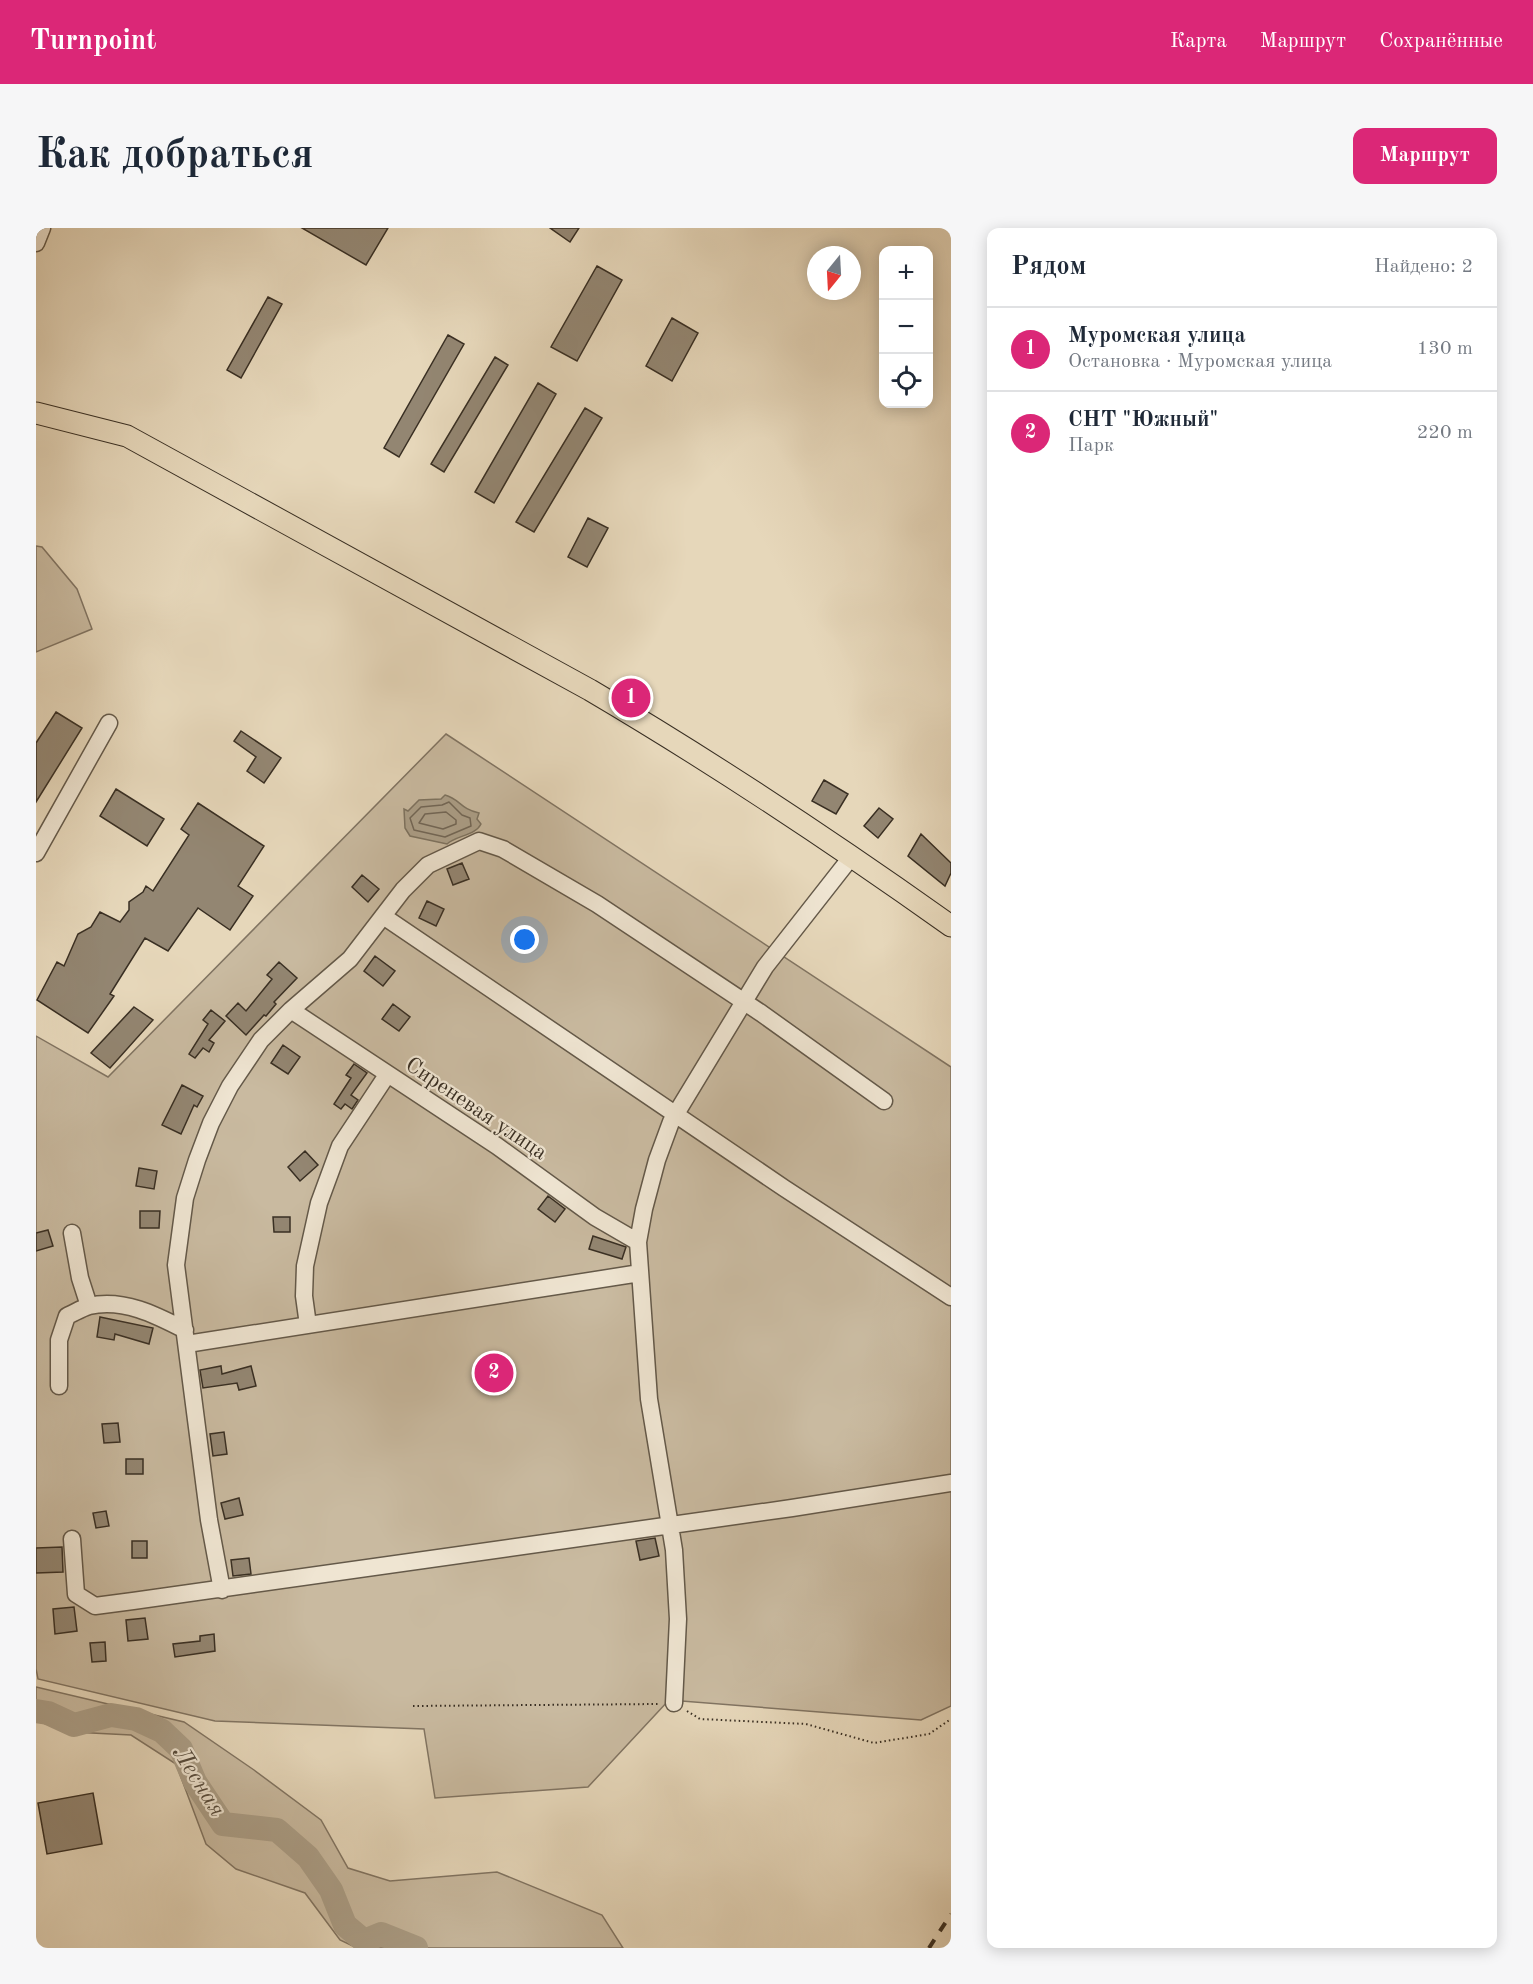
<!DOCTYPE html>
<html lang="ru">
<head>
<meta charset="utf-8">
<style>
	body { margin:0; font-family:"Old Standard TT",serif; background:#f6f6f7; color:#1f2937 }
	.controls { position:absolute; right:18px; top:18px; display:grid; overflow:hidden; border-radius:12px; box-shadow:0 3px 15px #0003 }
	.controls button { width:54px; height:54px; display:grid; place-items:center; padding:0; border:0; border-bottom:2px solid #e0e1e3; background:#fff; color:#1f2937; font:30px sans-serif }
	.compass { position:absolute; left:771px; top:18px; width:54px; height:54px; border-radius:50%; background:#fff; box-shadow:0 3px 15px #0003; rotate:198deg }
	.you { position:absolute; left:489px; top:712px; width:21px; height:21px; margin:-15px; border:4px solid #fff; border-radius:50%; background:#1a73e8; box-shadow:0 0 0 9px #1a73e833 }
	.badge { display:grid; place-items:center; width:39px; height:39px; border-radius:50%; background:#db2777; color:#fff; font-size:20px; font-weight:700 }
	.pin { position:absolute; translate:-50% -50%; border:3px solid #fff; box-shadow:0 2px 6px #0006 }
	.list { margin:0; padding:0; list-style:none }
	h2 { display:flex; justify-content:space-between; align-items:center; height:78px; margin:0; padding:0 24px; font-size:26px }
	h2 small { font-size:20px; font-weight:400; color:#747a83 }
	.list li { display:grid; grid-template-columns:39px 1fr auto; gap:18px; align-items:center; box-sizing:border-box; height:84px; padding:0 24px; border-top:2px solid #e0e1e3 }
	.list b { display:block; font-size:22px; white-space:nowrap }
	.list p { margin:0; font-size:20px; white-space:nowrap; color:#747a83 }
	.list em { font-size:20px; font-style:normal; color:#747a83 }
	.icon { flex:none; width:33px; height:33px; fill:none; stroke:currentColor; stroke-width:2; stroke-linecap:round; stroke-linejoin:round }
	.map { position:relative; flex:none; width:915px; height:1720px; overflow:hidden; border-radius:12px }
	header { display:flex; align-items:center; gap:36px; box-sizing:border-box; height:84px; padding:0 30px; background:#db2777; color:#fff }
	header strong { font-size:28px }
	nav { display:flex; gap:33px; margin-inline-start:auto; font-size:21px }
	.intro { display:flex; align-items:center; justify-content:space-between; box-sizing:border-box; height:144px; padding:0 36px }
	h1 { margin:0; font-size:42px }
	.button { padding:15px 27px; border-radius:12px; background:#db2777; color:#fff; font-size:21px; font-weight:700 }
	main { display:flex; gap:36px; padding:0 36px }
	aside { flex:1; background:#fff; border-radius:12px; box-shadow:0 3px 15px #0003 }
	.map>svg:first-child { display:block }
	.green { fill:#c9baa0; stroke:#817462; stroke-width:1.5 }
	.water { fill:#ab9e87; stroke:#7d725f; stroke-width:1.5 }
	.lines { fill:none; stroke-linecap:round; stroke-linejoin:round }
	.shore { stroke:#726655; stroke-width:1.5 }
	.river { stroke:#ab9e87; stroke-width:24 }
	.building { fill:#938672; stroke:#392f23; stroke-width:1.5 }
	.minor-casing { stroke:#645949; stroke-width:19 }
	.major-casing { stroke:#392f23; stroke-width:23 }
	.path { stroke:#392f23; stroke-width:2; stroke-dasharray:1.5 3; stroke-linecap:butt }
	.minor { stroke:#efe5d2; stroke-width:16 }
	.major { stroke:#e6d7ba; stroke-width:21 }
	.rail { stroke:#392f23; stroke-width:4; stroke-dasharray:10 10; stroke-linecap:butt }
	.labels { text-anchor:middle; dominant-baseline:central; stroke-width:4.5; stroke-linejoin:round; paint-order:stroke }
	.street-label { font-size:22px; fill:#392f23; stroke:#efe5d2 }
	.water-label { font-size:24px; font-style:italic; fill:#564b3c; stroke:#efe5d2 }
</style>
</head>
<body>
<header>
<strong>Turnpoint</strong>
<nav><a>Карта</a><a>Маршрут</a><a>Сохранённые</a></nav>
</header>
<div class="intro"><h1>Как добраться</h1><a class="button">Маршрут</a></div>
<main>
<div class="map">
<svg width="915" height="1720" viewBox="0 0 915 1720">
	<rect width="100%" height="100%" fill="#e6d7ba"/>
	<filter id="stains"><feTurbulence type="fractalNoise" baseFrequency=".00333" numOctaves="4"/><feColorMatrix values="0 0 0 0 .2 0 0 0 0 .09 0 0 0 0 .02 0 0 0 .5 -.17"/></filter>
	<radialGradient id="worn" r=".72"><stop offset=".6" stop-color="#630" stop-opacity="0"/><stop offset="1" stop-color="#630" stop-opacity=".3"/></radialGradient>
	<path class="green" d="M0 318 6 319 41 361 56 401 0 424Z
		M410 506 915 839V1478L885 1492 633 1472 552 1559 399 1570 388 1501 179 1493 2 1451 0 1441V808L72 849Z
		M0 1459 148 1494 218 1542 285 1592 312 1640 354 1653 461 1644 566 1687 587 1720H321L304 1712 269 1665 200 1641 170 1616 140 1536 95 1507 36 1504 0 1493Z"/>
	<path class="water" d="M409 567C424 571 424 581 443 585L441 591 445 596C439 608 421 607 411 616L374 608 369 600 368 581 372 583 383 572 405 571Z"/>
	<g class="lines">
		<path class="shore" d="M413 574 426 587 434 590 435 598 409 609 378 602 374 590 385 579 406 577Z
			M410 584 420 592V596L407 601 383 595 389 586Z"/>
		<path class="river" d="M0 1483 12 1485 38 1497 75 1487 100 1491 126 1503 145 1521 159 1554 187 1596 241 1602 272 1629 295 1662 309 1697 328 1713 345 1706 380 1720"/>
	</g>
	<path class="building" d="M266 0H352L330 37Z
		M514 0H543L534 14Z
		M561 38 586 52 541 133 515 119Z
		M232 69 246 76 205 150 191 142Z
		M636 90 662 105 636 153 610 138Z
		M412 107 428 116 363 229 348 220Z
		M459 129 472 137 408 244 395 236Z
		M502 155 520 166 458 275 439 264Z
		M549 180 566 190 498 304 480 294Z
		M552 290 572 300 551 339 532 329Z
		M20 484 46 500 0 574V515Z
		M205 503 245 530 228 555 211 543 220 529 198 513Z
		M788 552 812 566 800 586 776 573Z
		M80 561 128 591 111 618 64 588Z
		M162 575 228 618 202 658 217 668 194 702 162 680 132 723 109 710 74 766 78 768 52 805 1 772 21 734 28 738 42 706 55 699 64 684 84 694 93 682V674L107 664 110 658 117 663 153 607 145 601Z
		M843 580 857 591 842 610 828 598Z
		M885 606 915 635V645L909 658 872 628Z
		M426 635 433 651 417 657 411 641Z
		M326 647 343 661 332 674 316 659Z
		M391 673 408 681 400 698 383 690Z
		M339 728 359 743 347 758 328 743Z
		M243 734 261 750 238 774 240 776 230 788 228 787 210 807 190 788 202 775 210 783 236 751 231 747Z
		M357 776 374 789 363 803 346 791Z
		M98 779 117 792 74 840 55 825Z
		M175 782 189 793 173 812 178 815 173 824 167 820 159 830 153 826 172 796 167 792Z
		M247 817 264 829 252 846 235 835Z
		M318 836 331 845 315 867 322 872 316 881 309 876 305 881 298 876 315 850 310 847Z
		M146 857 167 868 161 879 158 877 145 906 126 897Z
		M269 923 282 937 264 953 252 939Z
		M103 940 121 943 118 961 100 958Z
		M512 968 529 981 519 994 502 981Z
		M104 983H124L123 1000H104Z
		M237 989H254V1004H238Z
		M12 1002 17 1018 0 1023V1005Z
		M557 1008 590 1019 586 1031 553 1021Z
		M64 1089 117 1100 113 1116 79 1106 78 1112 61 1109Z
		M185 1138 186 1146 215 1138 220 1158 203 1162 201 1155 167 1160 164 1142Z
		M82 1195 84 1214 68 1215 66 1196Z
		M188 1204 191 1226 177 1228 174 1206Z
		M90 1231H107V1246H90Z
		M203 1270 207 1287 189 1291 185 1275Z
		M70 1283 73 1298 60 1300 57 1285Z
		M619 1310 623 1328 604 1332 600 1313Z
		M96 1313H111V1330H96Z
		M26 1319 27 1344 0 1345V1320Z
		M213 1330 215 1346 197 1348 195 1332Z
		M38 1379 41 1403 19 1406 17 1381Z
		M109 1390 112 1411 92 1413 90 1392Z
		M178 1406 179 1423 139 1429 137 1416 164 1413V1408Z
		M69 1414 70 1433 56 1434 54 1415Z
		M57 1565 66 1616 11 1626 2 1575Z"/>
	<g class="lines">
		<g class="minor-casing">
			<path id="minor" d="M0 15 6 0
				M0 625 73 495
				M347 688 748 960 915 1069
				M255 782 461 918 559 989 602 1014
				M36 1005 44 1050 53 1078
				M272 1097 268 1068 269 1038 283 975 304 918 351 847
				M151 1116 604 1045
				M23 1158V1112L31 1088C38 1085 46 1080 53 1078 87 1070 120 1087 149 1102
				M36 1311 40 1366 59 1378 97 1373 756 1280 915 1255
				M186 1362 173 1292 140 1037 149 970 161 932 175 895 194 858 225 812 255 782 314 731 367 662 392 637 443 613 467 621 561 676 725 785 848 873
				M638 1475 642 1391 638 1322 613 1171 602 1014 608 981 621 932 635 894 729 739 816 628"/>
		</g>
		<g class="major-casing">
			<path id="major" d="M0 185 91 208 554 462C678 535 798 615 915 698"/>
		</g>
		<path class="path" d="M377 1478 623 1476
			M651 1483 664 1491 770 1496 838 1515 893 1506 915 1491"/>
		<use href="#minor" class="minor"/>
		<use href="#major" class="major"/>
		<path class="rail" d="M893 1720 915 1686"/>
	</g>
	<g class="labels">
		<g class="street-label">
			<text transform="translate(440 881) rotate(34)">Сиреневая улица</text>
		</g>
		<g class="water-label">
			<text transform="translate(162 1554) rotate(58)">Лесная</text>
		</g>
	</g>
	<rect width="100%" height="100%" filter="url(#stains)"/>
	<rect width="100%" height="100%" fill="url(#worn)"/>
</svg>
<div class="controls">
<button>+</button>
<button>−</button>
<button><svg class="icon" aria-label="locate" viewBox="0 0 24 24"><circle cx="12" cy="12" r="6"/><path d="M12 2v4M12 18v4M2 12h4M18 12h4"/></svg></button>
</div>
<svg class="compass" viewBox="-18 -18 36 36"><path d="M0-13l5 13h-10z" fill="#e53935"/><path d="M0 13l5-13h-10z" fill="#747a83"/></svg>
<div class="you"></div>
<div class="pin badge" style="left:595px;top:470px">1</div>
<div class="pin badge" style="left:458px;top:1145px">2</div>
</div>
<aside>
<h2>Рядом<small>Найдено: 2</small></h2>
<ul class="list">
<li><span class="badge">1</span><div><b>Муромская улица</b><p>Остановка · Муромская улица</p></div><em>130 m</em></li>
<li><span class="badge">2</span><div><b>СНТ &quot;Южный&quot;</b><p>Парк</p></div><em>220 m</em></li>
</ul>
</aside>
</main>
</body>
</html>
